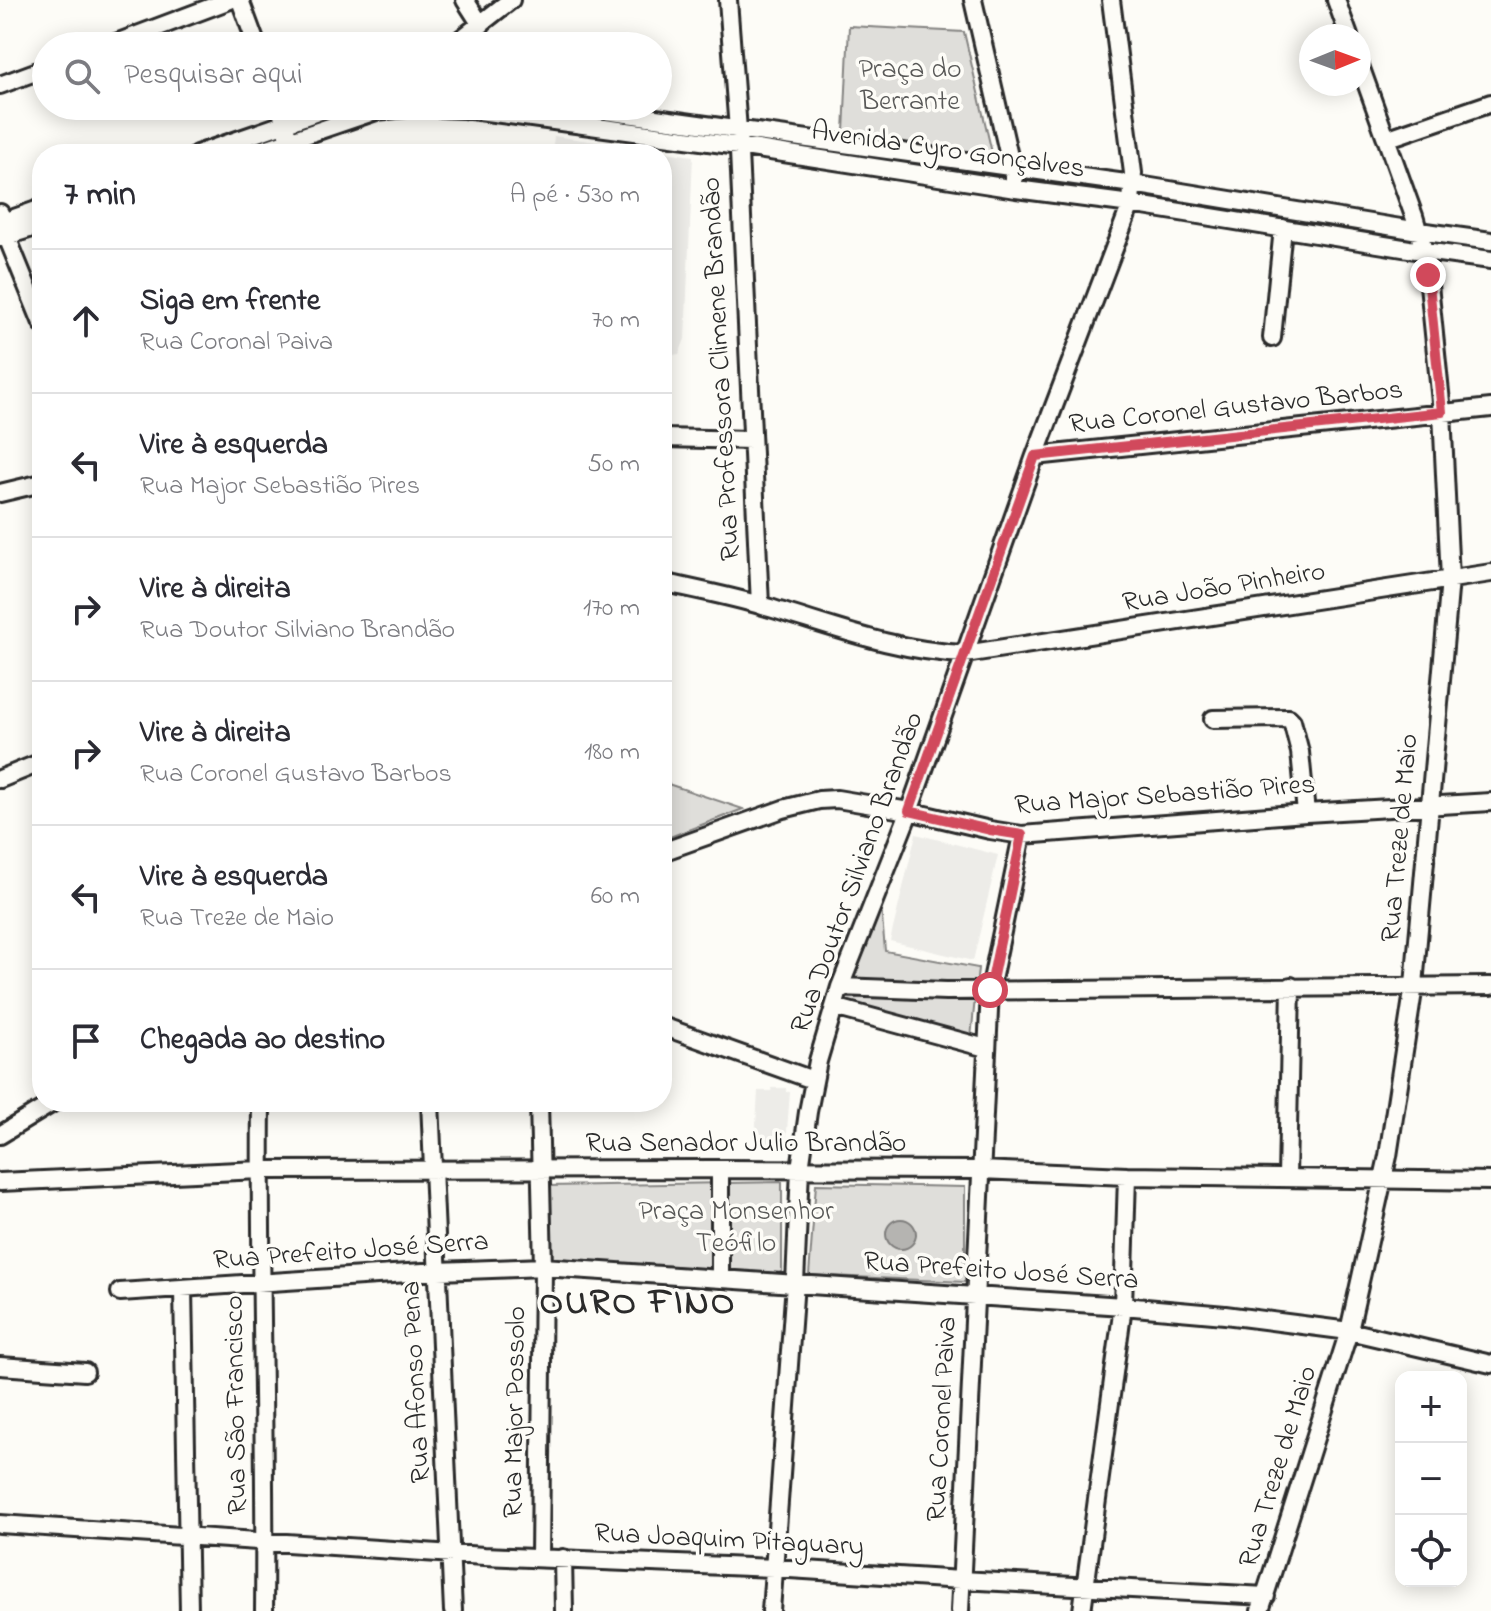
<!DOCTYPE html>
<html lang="pt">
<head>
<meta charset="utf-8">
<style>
	body { margin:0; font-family:"Indie Flower",sans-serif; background:#f2f2f3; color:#2b2b33 }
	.controls { position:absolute; right:24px; bottom:24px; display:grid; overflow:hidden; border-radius:16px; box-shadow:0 4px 20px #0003 }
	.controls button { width:72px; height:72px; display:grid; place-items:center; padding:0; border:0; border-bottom:2px solid #e1e1e2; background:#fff; color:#2b2b33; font:40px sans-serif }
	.compass { position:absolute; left:1299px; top:24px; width:72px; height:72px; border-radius:50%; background:#fff; box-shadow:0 4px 20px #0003; rotate:89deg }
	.stop { position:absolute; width:24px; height:24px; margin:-18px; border:6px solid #d1495b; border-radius:50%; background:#fff }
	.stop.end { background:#d1495b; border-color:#fff; box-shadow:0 2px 8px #0008 }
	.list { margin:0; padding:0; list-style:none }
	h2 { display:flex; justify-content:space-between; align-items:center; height:104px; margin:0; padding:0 32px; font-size:34px }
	h2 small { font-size:26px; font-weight:400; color:#7c7c81 }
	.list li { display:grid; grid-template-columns:52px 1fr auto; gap:24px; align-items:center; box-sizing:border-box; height:144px; padding:0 32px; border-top:2px solid #e1e1e2 }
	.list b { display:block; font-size:30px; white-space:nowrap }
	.list p { margin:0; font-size:26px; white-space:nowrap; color:#7c7c81 }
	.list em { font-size:26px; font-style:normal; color:#7c7c81 }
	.icon { flex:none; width:44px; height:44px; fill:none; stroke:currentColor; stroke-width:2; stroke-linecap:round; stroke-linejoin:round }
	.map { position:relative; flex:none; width:1491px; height:1611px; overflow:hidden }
	.search { position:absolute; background:#fff; box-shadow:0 4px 20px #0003; left:32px; top:32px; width:640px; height:88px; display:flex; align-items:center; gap:20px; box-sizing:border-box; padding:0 28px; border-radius:44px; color:#7c7c81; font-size:30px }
	.panel { position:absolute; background:#fff; box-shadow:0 4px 20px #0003; left:32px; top:144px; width:640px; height:968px; border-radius:32px }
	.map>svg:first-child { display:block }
	.built { fill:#edece8 }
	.green { fill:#dfdeda; stroke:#858482; stroke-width:2 }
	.water { fill:#b5b4b1; stroke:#7e7d7b; stroke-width:2 }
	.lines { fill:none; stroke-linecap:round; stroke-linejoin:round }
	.minor-casing { stroke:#2b2b2b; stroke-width:22 }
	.minor { stroke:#fdfcf7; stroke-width:16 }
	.route { stroke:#d1495b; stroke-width:10 }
	.labels { text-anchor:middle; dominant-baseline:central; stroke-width:7; stroke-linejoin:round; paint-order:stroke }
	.park-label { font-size:28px; fill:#585857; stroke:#fdfcf7 }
	.street-label { font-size:28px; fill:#2b2b2b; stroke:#fdfcf7 }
	.district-label { font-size:36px; font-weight:bold; letter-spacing:2px; fill:#2b2b2b; stroke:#fdfcf7 }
</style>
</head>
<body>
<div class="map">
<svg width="1491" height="1611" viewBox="0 0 1491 1611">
	<rect width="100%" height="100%" fill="#fdfcf7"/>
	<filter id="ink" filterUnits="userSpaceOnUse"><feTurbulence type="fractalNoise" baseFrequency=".0125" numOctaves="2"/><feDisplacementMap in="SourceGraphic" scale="16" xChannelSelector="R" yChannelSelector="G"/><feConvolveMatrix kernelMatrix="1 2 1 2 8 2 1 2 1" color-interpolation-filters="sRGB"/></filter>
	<g filter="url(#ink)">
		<path class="built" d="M554 136 693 156 685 339 679 354 662 357V154H552Z
			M916 834 998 855 973 961 890 941Z
			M772 1088H786V1092H790L786 1144 777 1143 776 1146H768L767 1142 755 1141 758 1091H771Z"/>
		<path class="green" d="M849 26 964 32 993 157 844 132Z
			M662 782 743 809 662 840Z
			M881 905 885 951 978 968 971 1038 843 1001Z
			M782 1182V1271L775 1277 549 1264 547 1186Z
			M816 1184 965 1187V1282L809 1275Z"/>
		<path class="water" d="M886 1234a15 15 0 1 1 30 0a15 15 0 1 1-30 0Z"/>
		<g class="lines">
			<g class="minor-casing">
				<path id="minor" d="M240 0 257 46
					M465 0 481 25
					M728 0 738 130 760 605
					M973 0 1014 178
					M1336 0 1349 36
					M108 46 230 0
					M452 46 511 0
					M0 85 46 68
					M279 106C285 122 289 137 289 154
					M569 106 1133 184 1419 231 1491 241
					M1386 139 1491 103
					M197 154 335 106
					M250 154 376 111 417 107 464 109 738 146 1016 189 1131 204 1409 249 1491 260
					M0 213 7 237 42 323
					M0 223 42 208
					M0 238 42 225
					M1272 338 1283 228
					M662 438 752 440
					M1035 456 1491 408
					M0 493 42 483
					M662 582C696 590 730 596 763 606 832 626 893 651 965 654L1491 573
					M1213 719 1289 718 1292 721 1300 752 1306 813
					M0 779 42 762
					M662 852 783 809 819 800 837 799 909 811 990 830 1022 835 1306 813 1491 802
					M840 987 946 991 1491 986
					M834 1007 986 1048
					M662 1026 813 1080
					M261 1102C259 1272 266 1441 264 1611
					M430 1102 453 1611
					M539 1102 543 1267 540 1557
					M0 1135 54 1102
					M1287 1177 1291 986
					M0 1182 260 1170 720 1169 980 1170 1127 1176 1491 1181
					M720 1279V1169
					M183 1289 189 1611
					M120 1292 438 1271 543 1267 1123 1306 1225 1315 1349 1331 1491 1364
					M0 1366 85 1372
					M0 1524 484 1556 774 1568 961 1580 1266 1596
					M563 1558 564 1611
					M771 1611 795 1283 800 1169 808 1112 818 1061 840 987 906 820 1035 456 1131 204 1133 173 1111 0
					M960 1611 990 990 1022 835
					M1082 1611 1123 1306 1127 1176
					M1260 1611 1349 1331 1388 1156 1414 985 1450 579 1442 412 1428 275 1424 251 1414 216 1359 63"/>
			</g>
			<use href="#minor" class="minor"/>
		</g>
	</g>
	<g class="lines" filter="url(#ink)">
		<path class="route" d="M990 990 1022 835 990 830 909 811 1035 456 1442 412 1428 275"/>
	</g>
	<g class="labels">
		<g class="park-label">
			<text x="910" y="70">Praça do<tspan x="910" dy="32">Berrante</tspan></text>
			<text x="736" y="1212">Praça Monsenhor<tspan x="736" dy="32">Teófilo</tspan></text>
		</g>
		<g class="street-label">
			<text transform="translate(948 151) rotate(8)">Avenida Cyro Gonçalves</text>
			<text transform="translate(722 369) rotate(-93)">Rua Professora Climene Brandão</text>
			<text transform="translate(1236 408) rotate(-6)">Rua Coronel Gustavo Barbos</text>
			<text transform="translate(1224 588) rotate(-9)">Rua João Pinheiro</text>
			<text transform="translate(1165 796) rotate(-4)">Rua Major Sebastião Pires</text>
			<text transform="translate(1401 838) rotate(-85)">Rua Treze de Maio</text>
			<text transform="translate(858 873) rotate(-70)">Rua Doutor Silviano Brandão</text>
			<text x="746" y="1144">Rua Senador Julio Brandão</text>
			<text transform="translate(351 1252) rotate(-4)">Rua Prefeito José Serra</text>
			<text transform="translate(1001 1272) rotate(4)">Rua Prefeito José Serra</text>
			<text transform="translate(417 1382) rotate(-93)">Rua Afonso Pena</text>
			<text transform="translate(237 1405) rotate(-91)">Rua São Francisco</text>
			<text transform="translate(516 1412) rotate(-89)">Rua Major Possolo</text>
			<text transform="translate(943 1419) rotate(-87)">Rua Coronel Paiva</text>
			<text transform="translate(1279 1467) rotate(-73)">Rua Treze de Maio</text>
			<text transform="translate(729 1541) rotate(3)">Rua Joaquim Pitaguary</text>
		</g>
		<g class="district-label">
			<text x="638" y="1304">OURO FINO</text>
		</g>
	</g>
</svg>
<div class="controls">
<button>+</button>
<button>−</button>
<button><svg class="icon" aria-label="locate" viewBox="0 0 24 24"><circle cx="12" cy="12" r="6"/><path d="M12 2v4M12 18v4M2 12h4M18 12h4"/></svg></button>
</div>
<svg class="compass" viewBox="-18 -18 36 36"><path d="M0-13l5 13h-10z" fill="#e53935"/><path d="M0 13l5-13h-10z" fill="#7c7c81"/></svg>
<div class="stop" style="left:990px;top:990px"></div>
<div class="stop end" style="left:1428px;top:275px"></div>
<div class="search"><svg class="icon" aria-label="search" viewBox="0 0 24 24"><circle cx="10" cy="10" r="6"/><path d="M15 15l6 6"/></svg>Pesquisar aqui</div>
<section class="panel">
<h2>7 min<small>A pé · 530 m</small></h2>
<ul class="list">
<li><svg class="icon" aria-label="ahead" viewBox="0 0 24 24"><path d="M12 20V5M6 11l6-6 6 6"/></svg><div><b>Siga em frente</b><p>Rua Coronal Paiva</p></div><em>70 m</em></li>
<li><svg class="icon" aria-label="left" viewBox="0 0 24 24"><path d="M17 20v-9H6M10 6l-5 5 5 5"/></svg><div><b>Vire à esquerda</b><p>Rua Major Sebastião Pires</p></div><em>50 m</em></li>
<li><svg class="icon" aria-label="right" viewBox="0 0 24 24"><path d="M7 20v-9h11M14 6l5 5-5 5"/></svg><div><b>Vire à direita</b><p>Rua Doutor Silviano Brandão</p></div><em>170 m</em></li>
<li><svg class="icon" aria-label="right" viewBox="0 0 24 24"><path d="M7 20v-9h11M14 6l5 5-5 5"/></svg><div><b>Vire à direita</b><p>Rua Coronel Gustavo Barbos</p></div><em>180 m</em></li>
<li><svg class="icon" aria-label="left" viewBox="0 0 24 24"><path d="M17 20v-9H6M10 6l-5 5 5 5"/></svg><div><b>Vire à esquerda</b><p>Rua Treze de Maio</p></div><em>60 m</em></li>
<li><svg class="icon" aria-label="arrive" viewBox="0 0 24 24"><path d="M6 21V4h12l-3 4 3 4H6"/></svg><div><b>Chegada ao destino</b></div></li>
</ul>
</section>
</div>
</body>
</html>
